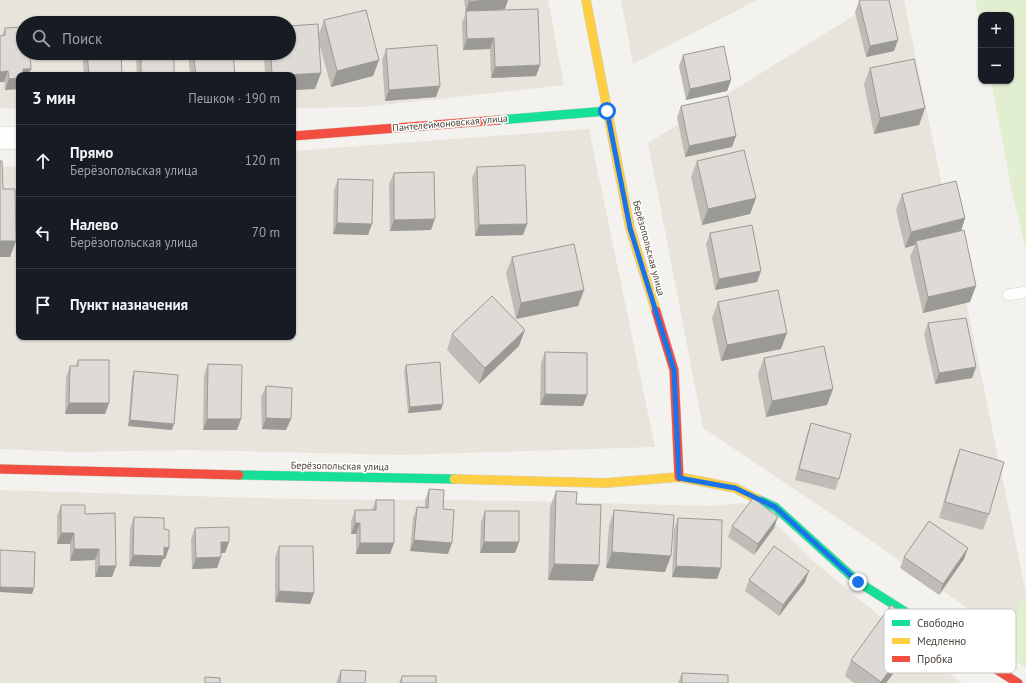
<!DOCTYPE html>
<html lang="ru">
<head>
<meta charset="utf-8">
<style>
	body { margin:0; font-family:"PT Sans",sans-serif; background:#20242c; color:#f1f3f6 }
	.controls { position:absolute; right:12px; top:12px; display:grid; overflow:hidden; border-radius:8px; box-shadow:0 1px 3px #0004 }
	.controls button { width:36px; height:36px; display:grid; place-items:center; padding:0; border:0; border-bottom:1px solid #363941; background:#171b24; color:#f1f3f6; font:20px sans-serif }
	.stop { position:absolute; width:12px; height:12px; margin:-9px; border:3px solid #1a73e8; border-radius:50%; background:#fff }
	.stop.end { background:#1a73e8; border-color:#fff; box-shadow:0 1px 4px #0008 }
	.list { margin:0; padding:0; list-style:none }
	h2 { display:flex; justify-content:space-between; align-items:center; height:52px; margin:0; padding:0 16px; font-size:17px }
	h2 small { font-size:13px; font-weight:400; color:#9ea1a6 }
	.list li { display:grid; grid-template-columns:26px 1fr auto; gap:12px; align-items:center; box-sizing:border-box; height:72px; padding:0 16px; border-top:1px solid #363941 }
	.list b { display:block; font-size:15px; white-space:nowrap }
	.list p { margin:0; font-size:13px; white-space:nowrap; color:#9ea1a6 }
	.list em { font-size:13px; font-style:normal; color:#9ea1a6 }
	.icon { flex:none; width:22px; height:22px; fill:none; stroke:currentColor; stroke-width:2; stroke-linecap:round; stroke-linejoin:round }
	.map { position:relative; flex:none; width:1026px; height:683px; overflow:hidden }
	.search { position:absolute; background:#171b24; box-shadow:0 1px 3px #0004; left:16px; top:16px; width:280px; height:44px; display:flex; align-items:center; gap:10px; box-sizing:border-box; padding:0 14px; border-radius:22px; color:#9ea1a6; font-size:15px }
	.panel { position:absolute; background:#171b24; box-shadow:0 1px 3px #0004; left:16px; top:72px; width:280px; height:268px; border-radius:8px }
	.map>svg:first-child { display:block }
	.residential { fill:#e7e4dc; fill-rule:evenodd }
	.green { fill:#e1eecf }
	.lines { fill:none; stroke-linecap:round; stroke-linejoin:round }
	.lane-casing { stroke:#d2d0cb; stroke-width:12 }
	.street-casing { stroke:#d2d0cb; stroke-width:23 }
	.fast-casing { stroke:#d3cfc5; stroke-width:10 }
	.slow-casing { stroke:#d3cfc5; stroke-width:10 }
	.jam-casing { stroke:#d3cfc5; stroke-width:10 }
	.lane { stroke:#fdfdfc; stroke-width:11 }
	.street { stroke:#fdfdfc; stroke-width:22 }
	.fast { stroke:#16e098; stroke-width:9 }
	.slow { stroke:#ffcf43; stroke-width:9 }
	.jam { stroke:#f24e42; stroke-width:9 }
	.wall { fill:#bfbcb8 }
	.shaded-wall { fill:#9b9996 }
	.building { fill:#dedbd6; stroke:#9b9996 }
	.route { stroke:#1a73e8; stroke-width:5 }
	.labels { text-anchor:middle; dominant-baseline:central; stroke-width:3; stroke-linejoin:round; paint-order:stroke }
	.street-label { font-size:10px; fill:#4b4439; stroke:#fff }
	.key { fill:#fff; stroke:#c9c7c4; stroke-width:1 }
	.key-label { font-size:11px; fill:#4b4439 }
</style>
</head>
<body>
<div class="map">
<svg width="1026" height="683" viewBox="0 0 1026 683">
	<rect width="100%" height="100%" fill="#f4f2ee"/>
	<path class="residential" d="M0 0H548L564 85 364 107 293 108V75H19V109L0 108ZM23 23H289V53H23Z
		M621 0H757L633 64Z
		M879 0H904L1026 593V649L860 533 703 428 648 143Z
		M589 129 655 447 401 455 188 450 72 452 0 449V166L19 167V337H293V151Z
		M0 490 292 499 528 501 710 506 743 503 772 520 813 561 961 683H0Z"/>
	<path class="green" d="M975 0H1026V250L1012 192 991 81H1011V15H981V29Z
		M1021 600H1026V668L999 651Z"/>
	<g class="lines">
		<g class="lane-casing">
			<path id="lane" d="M1008 295 1026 292"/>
		</g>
		<g class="street-casing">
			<path id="street" d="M0 138H19"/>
		</g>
		<g class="fast-casing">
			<path id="fast" d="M499 120 607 111
				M239 475 454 479
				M757 499 775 507 858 582 945 637"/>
		</g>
		<g class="slow-casing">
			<path id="slow" d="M586 0 630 228 656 311
				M454 479 606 483 679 477 735 488 757 499"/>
		</g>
		<g class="jam-casing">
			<path id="jam" d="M293 136 499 120
				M656 311 674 370 679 477
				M0 469 239 475
				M945 637 1018 683"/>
		</g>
		<use href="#lane" class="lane"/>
		<use href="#street" class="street"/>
		<use href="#fast" class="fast"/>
		<use href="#slow" class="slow"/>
		<use href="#jam" class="jam"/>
	</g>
	<path class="wall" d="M464 0H508L505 9 484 11 540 65 536 76 491 78 490 49 463 50 462 23 466 13Z
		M859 1 894 51 866 57 855 12Z
		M324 20 379 60 373 76 331 87 319 42 315 89 293 90V75H265L264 53H289L319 34Z
		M5 28 22 37 31 69 28 75H19V89L5 90 2 36Z
		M386 49 436 97 385 101 382 60Z
		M82 53H121L122 75H84Z
		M138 53H174V75H137L136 58Z
		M188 53H233L235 75H190Z
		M683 55 731 80 727 91 686 100 679 66Z
		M870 68 925 108 919 125 874 134 864 84Z
		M681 106 732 147 685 157 677 117Z
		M697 161 756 198 750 214 702 225 691 177Z
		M477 167 527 224 523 235 475 236 472 178Z
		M394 173 431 230 390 231 389 184Z
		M338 179 368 235 333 234 334 190Z
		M902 194 965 218 961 231 970 302 923 313 910 257 915 245 905 248 896 210Z
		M710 233 761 271 757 282 715 290 706 244Z
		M512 257 584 290 578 306 516 319 506 273Z
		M718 302 781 349 721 361 712 318Z
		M928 323 976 367 972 378 935 384 924 334Z
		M452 334 519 346 479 384 447 350Z
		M545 352 587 395 583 406 540 405 541 363Z
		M764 358 833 389 827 405 766 417 758 374Z
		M78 360 109 403 105 414H65L66 377 70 366H76Z
		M208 364 241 419 237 430H203L204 375Z
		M406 365 441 410 408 413 404 371Z
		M134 371 172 430 128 426 132 377Z
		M266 386 291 419 286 430 262 429 261 397Z
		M811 423 839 479 835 490 795 480 807 434Z
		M960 449 989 514 983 530 939 518 954 465Z
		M429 489 443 509 448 554 410 551 413 518 417 507 425 508V500Z
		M556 491 576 504 593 581 548 580 550 507Z
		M376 500 394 543 390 554H356V534H351V521L355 510H372Z
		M61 505 85 514 116 566 112 577H95V560L70 561V544H57V516Z
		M614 510 665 572 606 568 609 526Z
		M485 511 519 542 515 553H480L481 522Z
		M134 517 164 529 169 548 165 559H163L160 567 129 566 130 528Z
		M678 518 717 579 672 577 674 529Z
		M732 526 774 528 754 555 728 537Z
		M195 528 225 553H221L217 568 192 569 191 539Z
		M279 546 310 604 275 602V557Z
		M904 557 964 559 939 595 900 568Z
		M749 580 805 582 779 616 745 591Z
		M916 644 886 683H854L845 676 851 660Z
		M341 670 365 683H336Z
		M682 673 728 683H678Z
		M402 676 436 683H399Z"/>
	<path class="shaded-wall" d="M486 0H508L505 9 465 13 469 2Z
		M494 38 490 49 463 50 467 39Z
		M898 40 894 51 866 57 870 46Z
		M379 60 373 76 331 87 337 71Z
		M540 65 536 76 491 78 495 67Z
		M23 69H31L28 75H21Z
		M8 71 4 82H0V72Z
		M321 73 315 89 293 90V75H286Z
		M19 78V89L5 90 9 79Z
		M731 80 727 91 686 100 690 89Z
		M440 86 436 97 385 101 389 90Z
		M925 108 919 125 874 134 880 118Z
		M736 136 732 147 685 157 689 146Z
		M756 198 750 214 702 225 708 209Z
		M965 218 960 234 916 241 915 245 905 248 911 232Z
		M435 219 431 230 390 231 394 220Z
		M337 223 372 224 368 235 333 234Z
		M527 224 523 235 475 236 479 225Z
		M0 241H16L10 257H0Z
		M761 271 757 282 715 290 719 279Z
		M976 286 970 302 923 313 928 297Z
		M584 290 578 306 516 319 521 303Z
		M525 330 519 346 479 384 485 368Z
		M787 333 781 349 721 361 727 345Z
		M976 367 972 378 935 384 939 373Z
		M833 389 827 405 766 417 772 401Z
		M545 394 587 395 583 406 540 405Z
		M69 403H109L105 414H65Z
		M443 404 441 410 408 413 410 407Z
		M266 418 291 419 286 430 262 429Z
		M207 419H241L237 430H203Z
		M130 420 174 424 172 430 128 426Z
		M778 517 774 528 754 555 758 544Z
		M355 523H360L356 534H351Z
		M61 533H74L70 544H57Z
		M414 540 452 543 448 554 410 551Z
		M221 542H229L225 553H217Z
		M484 542H519L515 553H480Z
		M360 543H394L390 554H356Z
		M164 547 169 548 165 559H163L160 567 129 566 133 555Z
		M968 548 964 559 939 595 943 584Z
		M74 549H99L95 560 70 561Z
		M612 552 671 556 665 572 606 568Z
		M221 557 217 568 192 569 196 558Z
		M554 564 599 565 593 581 548 580Z
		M99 566H116L112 577H95Z
		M676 566 721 568 717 579 672 577Z
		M809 571 805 582 779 616 783 605Z
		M0 587 34 588 32 594 0 592Z
		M279 591 314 593 310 604 275 602Z
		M922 628 916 644 886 683H880Z"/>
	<path class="building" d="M469 0H486L469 2Z
		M862 0H889L898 40 870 46 859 1Z
		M538 9 540 65 495 67 494 38 467 39 466 11Z
		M366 10 379 60 337 71 324 20Z
		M318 24 321 73 286 75H272L271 53H289V26Z
		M21 27 22 37H23V53H30L31 69H23V75H19V78L9 79 8 71 0 72V36L5 35V28Z
		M437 45 440 86 389 90 386 49Z
		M724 46 731 80 690 89 683 55Z
		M87 53H121L122 75H89Z
		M141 53H174V75H141Z
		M193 53H233L235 75H196Z
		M914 59 925 108 880 118 870 68Z
		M728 96 736 136 689 146 681 106Z
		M744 150 756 198 708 209 697 161Z
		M0 161H2L3 189H15L16 241H0Z
		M525 165 527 224 479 225 477 167Z
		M434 172 435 219 394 220V173Z
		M338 179 373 180 372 224 337 223Z
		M956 181 965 218 911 232 902 194Z
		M752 225 761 271 719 279 710 233Z
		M964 230 976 286 928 297 916 241Z
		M574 244 584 290 521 303 512 257Z
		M778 290 787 333 727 345 718 302Z
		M492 296 525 330 485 368 452 334Z
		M966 318 976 367 939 373 928 323Z
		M824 346 833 389 772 401 764 358Z
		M545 352 587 353V395L545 394Z
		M78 360H109V403H69L70 366H78Z
		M440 362 443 404 410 407 406 365Z
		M208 364 242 365 241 419H207Z
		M134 371 178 375 174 424 130 420Z
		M266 386 292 388 291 419 266 418Z
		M811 423 851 434 839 479 799 469Z
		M960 449 1004 462 989 514 945 502Z
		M429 489 444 490 443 509 454 510 452 543 414 540 417 507 428 508Z
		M556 491 577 492 576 504 601 505 599 565 554 564Z
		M753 498 778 517 758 544 732 526Z
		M376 500H394V543H360V523H355V510H376Z
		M61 505H85V514L115 513 116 566H99V549H74V533H61Z
		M614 510 674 515 671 556 612 552Z
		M485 511H519V542H484Z
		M134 517 164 518V529L169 530V548L164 547V556L133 555Z
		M678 518 722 520 721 568 676 566Z
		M929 521 968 548 943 584 904 557Z
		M229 527V542H221V557L196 558 195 528Z
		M279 546H313L314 593 279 591Z
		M774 546 809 571 783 605 749 580Z
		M0 550 35 552 34 588 0 587Z
		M891 605 922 628 881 682 851 660Z
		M341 670 366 671 365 683H340Z
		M682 673 728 675V683H682Z
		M402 676H436V683H401Z
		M205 677 220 678V683H205Z"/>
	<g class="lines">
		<path class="route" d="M607 111 630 228 674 370 679 478 735 488 775 507 858 582"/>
	</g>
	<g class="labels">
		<g class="street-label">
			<text transform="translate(450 123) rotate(-5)">Пантелеймоновская улица</text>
			<text transform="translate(649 248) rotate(75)">Берёзопольская улица</text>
			<text transform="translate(340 466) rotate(1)">Берёзопольская улица</text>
		</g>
	</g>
	<rect x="884" y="609" width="132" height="64" rx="6" class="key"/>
	<rect x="892" y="620" width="18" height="6" fill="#16e098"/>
	<rect x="892" y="638" width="18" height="6" fill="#ffcf43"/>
	<rect x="892" y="656" width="18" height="6" fill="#f24e42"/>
	<g class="key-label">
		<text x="917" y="627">Свободно</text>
		<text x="917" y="645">Медленно</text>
		<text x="917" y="663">Пробка</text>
	</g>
</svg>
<div class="controls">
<button>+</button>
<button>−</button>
</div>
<div class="stop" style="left:607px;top:111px"></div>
<div class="stop end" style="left:858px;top:582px"></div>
<div class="search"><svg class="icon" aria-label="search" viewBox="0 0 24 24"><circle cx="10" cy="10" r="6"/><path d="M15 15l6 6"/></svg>Поиск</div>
<section class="panel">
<h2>3 мин<small>Пешком · 190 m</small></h2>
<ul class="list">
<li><svg class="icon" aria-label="ahead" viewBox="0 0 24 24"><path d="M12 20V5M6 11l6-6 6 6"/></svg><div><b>Прямо</b><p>Берёзопольская улица</p></div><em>120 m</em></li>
<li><svg class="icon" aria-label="left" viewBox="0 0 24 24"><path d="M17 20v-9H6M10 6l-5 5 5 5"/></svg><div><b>Налево</b><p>Берёзопольская улица</p></div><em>70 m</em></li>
<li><svg class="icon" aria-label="arrive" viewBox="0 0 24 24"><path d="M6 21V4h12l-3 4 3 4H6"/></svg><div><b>Пункт назначения</b></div></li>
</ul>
</section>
</div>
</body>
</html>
